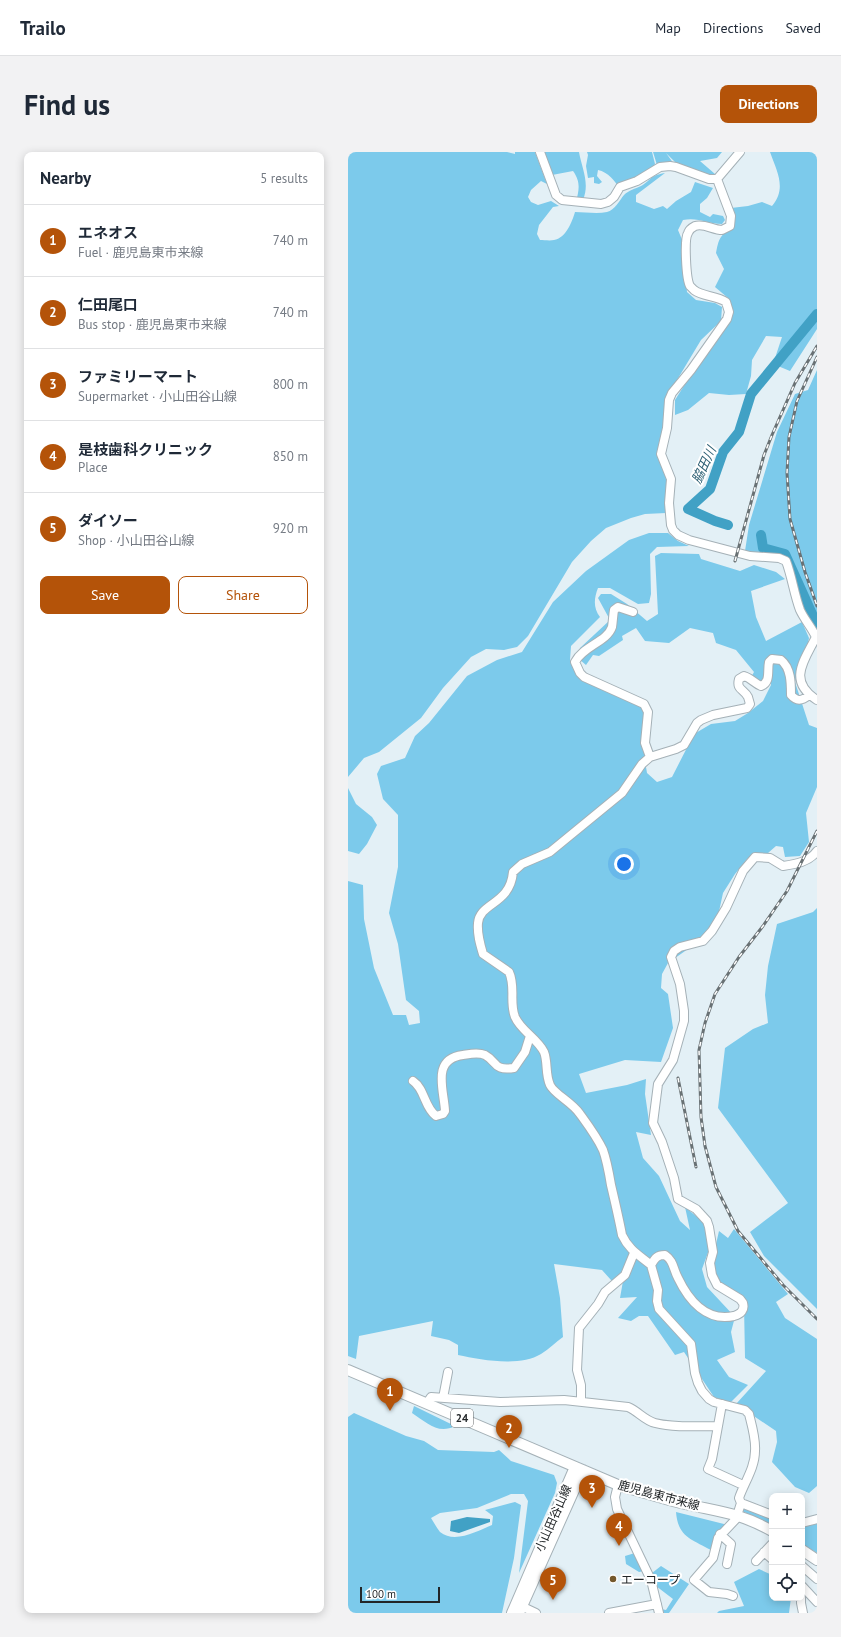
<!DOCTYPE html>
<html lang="en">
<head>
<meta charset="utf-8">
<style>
	body { margin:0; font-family:"PT Sans","Noto Sans JP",sans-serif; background:#f2f2f3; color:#1f2937 }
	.controls { position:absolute; right:12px; bottom:12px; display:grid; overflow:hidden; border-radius:8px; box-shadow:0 2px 10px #0003 }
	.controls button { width:36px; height:36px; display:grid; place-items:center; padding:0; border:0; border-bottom:1px solid #e0e1e3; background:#fff; color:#1f2937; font:20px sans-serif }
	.scale { position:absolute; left:12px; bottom:10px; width:80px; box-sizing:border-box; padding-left:4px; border:2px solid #222628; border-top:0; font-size:11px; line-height:14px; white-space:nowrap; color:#222628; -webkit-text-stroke:3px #fff; paint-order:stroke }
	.you { position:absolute; left:276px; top:712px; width:14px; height:14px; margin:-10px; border:3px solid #fff; border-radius:50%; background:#1a73e8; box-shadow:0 0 0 6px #1a73e833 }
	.badge { display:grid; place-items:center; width:26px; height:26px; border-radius:50%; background:#b45309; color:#fff; font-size:13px; font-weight:700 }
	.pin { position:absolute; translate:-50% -33px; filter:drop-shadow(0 1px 2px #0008) }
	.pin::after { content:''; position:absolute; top:21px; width:14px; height:12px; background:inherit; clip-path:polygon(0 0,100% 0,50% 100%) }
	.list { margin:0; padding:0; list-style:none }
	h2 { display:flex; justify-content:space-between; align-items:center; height:52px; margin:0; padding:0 16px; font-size:17px }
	h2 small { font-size:13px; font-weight:400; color:#747a83 }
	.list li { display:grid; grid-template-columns:26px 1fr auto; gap:12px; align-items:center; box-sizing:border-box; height:72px; padding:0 16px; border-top:1px solid #e0e1e3 }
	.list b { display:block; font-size:15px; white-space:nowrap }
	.list p { margin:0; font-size:13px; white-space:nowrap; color:#747a83 }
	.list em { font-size:13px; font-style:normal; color:#747a83 }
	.actions { display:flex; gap:8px; padding:12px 16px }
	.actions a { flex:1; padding:9px 0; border:1px solid #b45309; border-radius:8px; text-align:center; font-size:14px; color:#b45309 }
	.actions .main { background:#b45309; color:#fff }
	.icon { flex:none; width:22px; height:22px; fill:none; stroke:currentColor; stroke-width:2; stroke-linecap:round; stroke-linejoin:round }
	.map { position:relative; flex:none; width:469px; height:1461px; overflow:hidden; border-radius:8px }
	header { display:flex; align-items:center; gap:24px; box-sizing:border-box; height:56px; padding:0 20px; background:#fff; border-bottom:1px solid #e0e1e3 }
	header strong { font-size:19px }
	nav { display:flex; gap:22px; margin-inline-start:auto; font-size:14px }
	.intro { display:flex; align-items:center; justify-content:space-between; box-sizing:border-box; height:96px; padding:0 24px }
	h1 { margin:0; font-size:28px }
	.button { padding:10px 18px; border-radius:8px; background:#b45309; color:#fff; font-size:14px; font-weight:700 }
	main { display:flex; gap:24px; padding:0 24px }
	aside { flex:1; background:#fff; border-radius:8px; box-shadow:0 2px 10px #0003 }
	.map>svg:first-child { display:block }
	.green { fill:#7ccaeb }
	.water { fill:#41a1c5 }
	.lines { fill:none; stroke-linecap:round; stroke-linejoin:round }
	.river { stroke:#41a1c5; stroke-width:10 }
	.minor-casing { stroke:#a5b1b7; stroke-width:10 }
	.major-casing { stroke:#a5b1b7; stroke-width:12 }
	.minor { stroke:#fff; stroke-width:8 }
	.major { stroke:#fff; stroke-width:10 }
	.rail-casing { stroke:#697174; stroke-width:3 }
	.rail { stroke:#fff; stroke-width:1.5; stroke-dasharray:4.5; stroke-linecap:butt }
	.poi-dot { fill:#74582b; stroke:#fff; stroke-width:1.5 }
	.labels { text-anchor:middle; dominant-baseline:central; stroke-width:4; stroke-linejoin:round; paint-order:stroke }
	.shield { fill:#fff; stroke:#646768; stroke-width:1 }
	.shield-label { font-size:11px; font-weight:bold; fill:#222628 }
	.street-label { font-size:12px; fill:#222628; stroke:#fff }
	.poi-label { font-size:12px; fill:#222628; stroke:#fff; text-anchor:start }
	.water-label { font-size:13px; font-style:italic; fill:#2c5f73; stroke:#fff }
</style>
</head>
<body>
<header>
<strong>Trailo</strong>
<nav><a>Map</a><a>Directions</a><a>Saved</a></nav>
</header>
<div class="intro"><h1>Find us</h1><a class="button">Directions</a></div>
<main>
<aside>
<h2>Nearby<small>5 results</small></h2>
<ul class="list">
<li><span class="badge">1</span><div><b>エネオス</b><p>Fuel · 鹿児島東市来線</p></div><em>740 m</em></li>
<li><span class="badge">2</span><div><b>仁田尾口</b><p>Bus stop · 鹿児島東市来線</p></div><em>740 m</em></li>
<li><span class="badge">3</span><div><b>ファミリーマート</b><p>Supermarket · 小山田谷山線</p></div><em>800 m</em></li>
<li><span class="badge">4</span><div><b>是枝歯科クリニック</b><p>Place</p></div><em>850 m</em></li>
<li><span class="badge">5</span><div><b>ダイソー</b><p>Shop · 小山田谷山線</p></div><em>920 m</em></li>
</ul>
<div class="actions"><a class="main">Save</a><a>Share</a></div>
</aside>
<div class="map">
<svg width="469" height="1461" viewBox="0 0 469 1461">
	<rect width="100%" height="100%" fill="#e3f0f6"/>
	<path class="green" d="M0 0H159L167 2V0H187L199 32 193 29 183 38 180 45 183 50 190 53 203 49 211 54 205 55 191 73 189 82 192 88C196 88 202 89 206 88 218 86 224 70 227 60 237 60 249 62 259 60 267 58 271 49 276 43 281 38 287 37 293 34 304 28 300 24 317 21L288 43V50L306 57 315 54 319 57 328 49 343 40 347 30 365 36 359 46 352 52V60L362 65 365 62 375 64 377 68 374 72C360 72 350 65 335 68L330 78 335 90 339 140 348 148 367 151 374 155 373 169 353 188 320 243 312 291 319 333 317 348 318 361 297 362 283 366 258 376 243 389 224 410 180 484 169 495 156 498 138 497 123 505 95 536 73 566 31 600 16 606 0 625Z
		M196 0H231C234 17 242 31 235 48L228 50C231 38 233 30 225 19L204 23Z
		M239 0H304L307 12 303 20 272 37C267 29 260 20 250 18L249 24 254 30 251 32 246 31V25L240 26 238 14 240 3Z
		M305 0H374L369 6 352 9 367 22 363 27 333 16 318 1 326 12 309 13Z
		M422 0H469V177L442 219 425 212 434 185 418 184 404 208 403 224 398 242 381 243 361 241 340 258 327 263V248L382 161 380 146 367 135 376 117 368 101C369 96 370 89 373 85 383 71 390 79 383 56L400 54 414 50 424 54C439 36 429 20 422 0Z
		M469 218V479L458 462 439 410 397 399 401 373 429 280 447 242 460 238Z
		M301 381H320L330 389 341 394 309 395 302 402 303 442 301 451 290 452 262 436H250C246 446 245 456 252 465L223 494 222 508 229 522 301 559 298 615 299 621 309 630 324 625 346 582 363 572 387 569 400 561 415 549 423 533V521L418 531 401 529 406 520 388 498 368 491 365 481 342 476 321 491 297 489 288 476 274 484 275 488 251 504 245 503 238 513 231 507 232 496 262 468 250 446 253 442H263L279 452 299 469 310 462 307 404 313 401 351 402 353 407 392 419 406 413 428 420 437 427 403 439 408 465 418 489 454 470 461 486 459 496 452 507 447 530 461 573 469 576V635L458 661 461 690 452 704 437 705 435 695 428 694 420 701 400 706 387 722 375 741 367 778 320 811 314 822 313 836 320 842 325 876 313 910 277 908 231 922 238 941 279 933 298 927 297 942 303 983 288 980 295 1006 311 1024 332 1069 342 1078 337 1055 355 1070 362 1095 354 1117 359 1135 387 1165 383 1180 387 1200 369 1208 381 1225 400 1233 382 1251 366 1245 336 1200 327 1203 300 1164H291L283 1169 270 1166 289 1145 272 1146 275 1129 263 1128 254 1118 206 1112 212 1146 215 1185C208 1190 201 1197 193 1202 172 1215 133 1208 110 1203V1193L101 1188 83 1184 85 1169 11 1184 8 1207 0 1204V729L15 733 16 767 26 816 45 863H58L61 873 72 871 71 859 58 848 50 792 41 761 50 715V663L35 647 29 622 33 614 57 606 67 584 81 571 119 524 149 508 174 500 205 450 238 419 281 388Z
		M0 636 8 652 24 665 29 673 19 692 11 702 0 699Z
		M469 756V1157L416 1104 402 1080 440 1051 370 956 377 896 405 877 420 871 417 843 420 814 429 772 465 760Z
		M386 1077 440 1142 428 1150 437 1166 469 1187V1334L461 1341 447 1335 424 1310 429 1290 428 1279 388 1252 418 1219 397 1206 396 1153 374 1136 363 1114 371 1079 380 1086Z
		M66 1254 107 1274C90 1283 78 1270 64 1261Z
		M6 1261 58 1284 76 1289 90 1298 146 1300 151 1298 163 1309 206 1323 209 1331 207 1341 171 1421 180 1349 176 1342H163L129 1356 92 1361 83 1366C86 1371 89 1376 92 1380 107 1392 129 1379 144 1373L145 1364 137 1358 167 1350 173 1353 166 1406 154 1461H0V1265Z
		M396 1356 424 1365V1373L394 1359Z
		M328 1360 380 1373 370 1382 363 1398C343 1387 330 1385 328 1360Z
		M469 1369V1401L454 1392V1373Z
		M287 1401 296 1419 291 1420 278 1412 277 1404Z
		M313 1414 341 1432 321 1461H313V1457L318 1458 325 1447 308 1434 304 1421Z
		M411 1417 424 1423V1446H443L441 1461H369L371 1459 396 1454 386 1430Z"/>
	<path class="water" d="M119 1365 142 1367V1370L111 1381 102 1379 103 1369Z"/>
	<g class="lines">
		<path class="river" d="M380 373 367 369 340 357 362 337 375 300 391 280 403 242 469 162
			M413 383 415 396 437 402 469 473"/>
		<g class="minor-casing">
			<path id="minor" d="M192 0 208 43 214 48 253 52 260 50 266 45 272 35 289 29 312 15 322 14 328 15 361 27H369
				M369 27 383 64 382 74 374 78C365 78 356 71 347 74 345 75 341 78 340 81 336 87 338 127 342 134 342 134 346 138 346 138 355 145 368 143 378 150L381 160 379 167 343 218 324 241 321 248 319 276 313 302 323 327 321 351 323 373 325 378 330 383 341 388 402 404 431 406 438 409C444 425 446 442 452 458 456 467 464 476 468 485 456 509 439 529 469 548
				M369 27 392 0
				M285 460 270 455 266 458C265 464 265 469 264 475 259 490 235 494 227 510L232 521 236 525 296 552 300 560 297 591 302 605
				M65 929C77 937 76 955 88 964L95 962 97 959C96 938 83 907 115 903 122 902 130 900 137 903 150 910 145 919 166 916L177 900 182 884
				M303 1113C307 1106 309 1103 317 1103 326 1109 325 1117 330 1126 341 1149 359 1170 386 1164 393 1162 397 1158 395 1151L392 1147 369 1133 364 1123 362 1111 365 1100 361 1075 359 1069 348 1057 330 1047 326 1026 314 990 305 971 310 932 325 908 336 869V859L332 832 323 805 326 799 332 795 355 789 364 779 378 756 395 719 407 705 422 706 435 714C448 712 461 710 469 699
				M95 1246 100 1220
				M233 1249V1233L229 1218 231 1176 250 1152 257 1140 277 1123 286 1101
				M79 1251 83 1245 152 1250 216 1248 280 1255C290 1259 296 1268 307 1271 327 1276 350 1274 370 1274L374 1252
				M370 1274 364 1307 360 1317 395 1333
				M270 1333 267 1345 269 1357 303 1428 311 1461
				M393 1351 424 1363
				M454 1371 469 1367
				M372 1382 383 1392 379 1412
				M416 1400 424 1407
				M408 1409 424 1392
				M454 1414 469 1427
				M454 1434 469 1450
				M385 1444 379 1442 361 1440 346 1428 365 1406 370 1386 388 1367 393 1351 391 1346C396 1331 407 1316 407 1299 408 1287 404 1274 401 1262L397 1258 366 1250 361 1247 354 1239 350 1231 347 1221 343 1192 311 1157 309 1149 310 1138 303 1113C291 1103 281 1098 274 1083 271 1067 267 1050 263 1033 261 1021 259 1009 255 998 249 985 240 973 232 962 224 950 206 942 202 933 197 922 200 910 196 900 189 886 173 879 167 865 161 850 168 835 161 820L135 802C132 792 129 782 130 771 132 750 162 753 165 720L174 712 202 700 274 641 294 612 302 605 328 597 336 593 349 571 353 568 365 563 399 556 402 552C402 552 400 545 400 545 396 537 388 538 391 527L396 524C403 526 406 531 413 534 423 530 419 519 421 510L424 507 433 508C443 516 443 531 443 543 449 550 454 549 461 543
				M453 1446V1451L455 1461
				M169 1452 188 1461
				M261 1461 309 1452"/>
		</g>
		<g class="major-casing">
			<path id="major" d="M0 1218 270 1333C294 1340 318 1348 342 1353 374 1360 394 1362 424 1379
				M454 1398 469 1408
				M164 1461 227 1315
				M171 1461 235 1318"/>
		</g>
		<use href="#minor" class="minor"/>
		<use href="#major" class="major"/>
		<g class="rail-casing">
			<path id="rail" d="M469 205 449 249 441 285 439 321 442 367 457 420 469 454
				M387 409 416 303 424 283 447 231 469 194
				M469 679 439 739 415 774 391 805 367 842 357 871 351 898 353 965 357 994 368 1035 390 1079 435 1133 469 1167
				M330 926 348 1015"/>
		</g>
		<use href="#rail" class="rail"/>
	</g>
	<circle class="poi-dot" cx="265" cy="1427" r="4"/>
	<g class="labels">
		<rect class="shield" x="103" y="1257" width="22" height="18" rx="3"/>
		<g class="shield-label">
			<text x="114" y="1266">24</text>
		</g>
		<g class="street-label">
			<text transform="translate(311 1343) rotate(15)">鹿児島東市来線</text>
			<text transform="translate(205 1366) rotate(-66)">小山田谷山線</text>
		</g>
		<g class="poi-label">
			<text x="273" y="1427">エーコープ</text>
		</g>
		<g class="water-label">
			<text transform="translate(356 313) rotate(-65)">脇田川</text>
		</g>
	</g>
</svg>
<div class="controls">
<button>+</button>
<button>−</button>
<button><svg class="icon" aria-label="locate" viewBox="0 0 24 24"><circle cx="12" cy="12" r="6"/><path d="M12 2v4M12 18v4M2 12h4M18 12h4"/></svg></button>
</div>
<div class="scale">100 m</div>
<div class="you"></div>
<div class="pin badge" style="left:42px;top:1259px">1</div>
<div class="pin badge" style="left:161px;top:1296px">2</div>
<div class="pin badge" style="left:244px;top:1356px">3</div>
<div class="pin badge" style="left:271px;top:1394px">4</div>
<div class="pin badge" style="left:205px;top:1448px">5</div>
</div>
</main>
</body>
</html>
